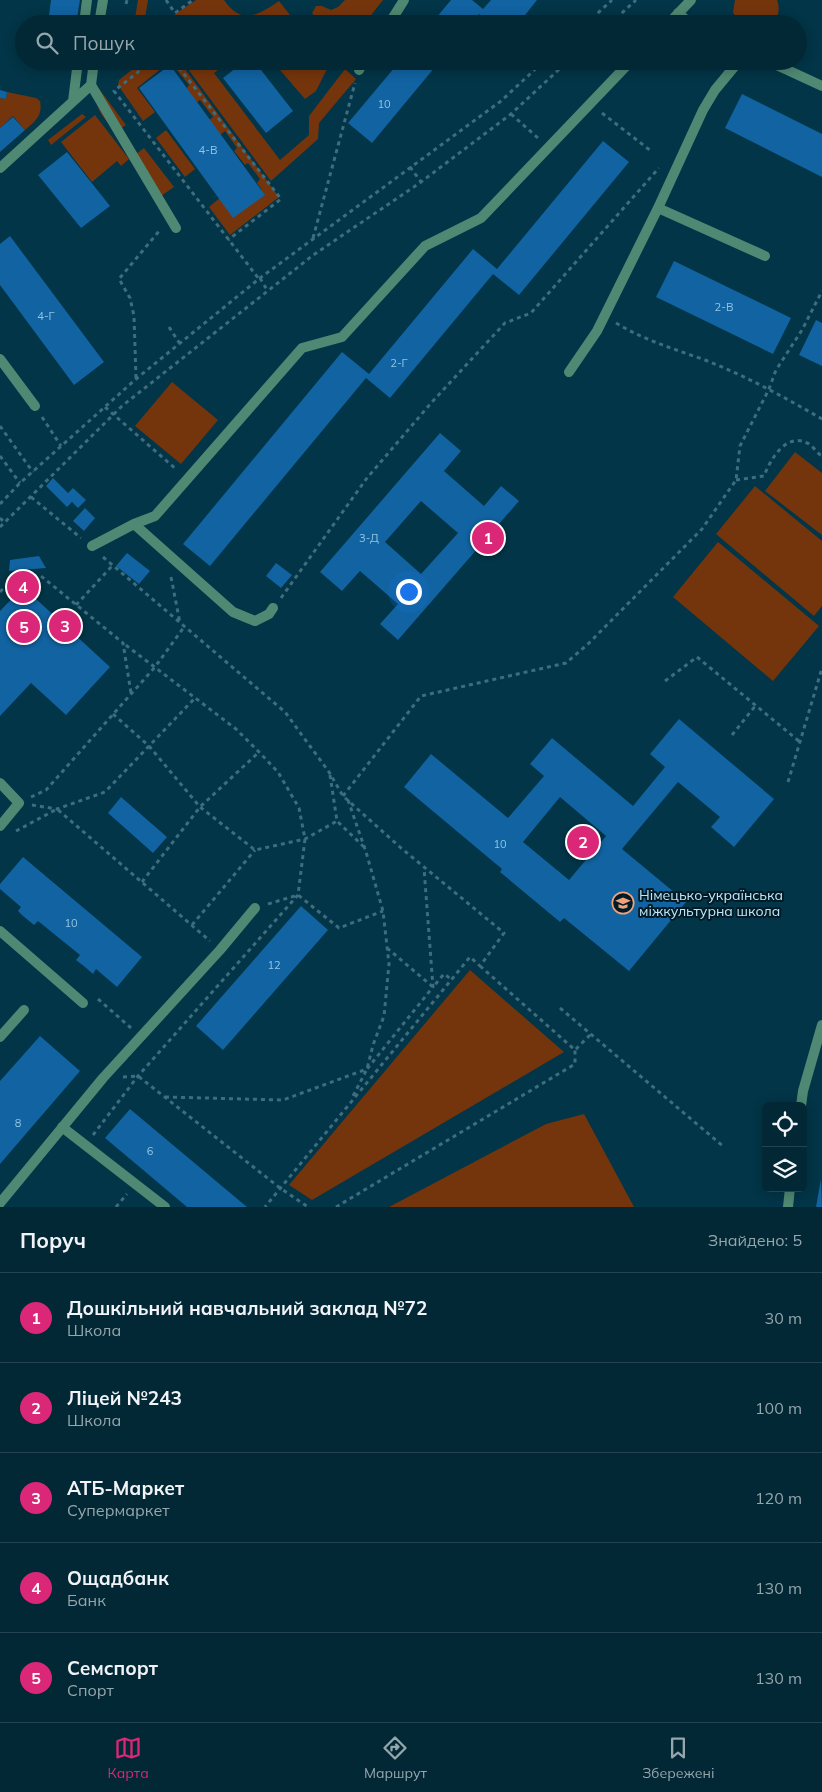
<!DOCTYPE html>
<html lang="uk">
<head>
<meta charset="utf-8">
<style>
	body { margin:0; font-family:Mulish,sans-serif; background:#103441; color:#f1f3f6 }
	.controls { position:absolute; right:15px; bottom:15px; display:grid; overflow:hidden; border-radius:8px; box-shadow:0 2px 12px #0003 }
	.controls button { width:45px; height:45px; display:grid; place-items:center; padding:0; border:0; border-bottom:1px solid #234450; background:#022835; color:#f1f3f6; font:25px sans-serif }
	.you { position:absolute; left:408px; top:591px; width:18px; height:18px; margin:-12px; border:4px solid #fff; border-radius:50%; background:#1a73e8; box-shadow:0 0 0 8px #1a73e833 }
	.badge { display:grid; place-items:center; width:32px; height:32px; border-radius:50%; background:#db2777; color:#fff; font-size:16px; font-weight:700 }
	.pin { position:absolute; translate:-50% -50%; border:2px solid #fff; box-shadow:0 1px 5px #0006 }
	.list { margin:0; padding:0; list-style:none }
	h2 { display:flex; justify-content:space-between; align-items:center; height:65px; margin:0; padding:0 20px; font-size:21px }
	h2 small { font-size:16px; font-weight:400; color:#96a6ad }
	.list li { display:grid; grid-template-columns:32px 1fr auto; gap:15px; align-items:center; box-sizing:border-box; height:90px; padding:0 20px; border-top:1px solid #234450 }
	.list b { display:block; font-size:19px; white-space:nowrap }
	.list p { margin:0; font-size:16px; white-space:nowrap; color:#96a6ad }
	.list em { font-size:16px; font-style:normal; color:#96a6ad }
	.icon { flex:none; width:28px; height:28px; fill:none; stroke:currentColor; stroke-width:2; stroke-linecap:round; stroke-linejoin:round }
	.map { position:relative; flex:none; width:822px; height:1207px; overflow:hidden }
	.search { position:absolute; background:#022835; box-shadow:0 2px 12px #0003; left:15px; right:15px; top:15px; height:55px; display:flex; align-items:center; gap:12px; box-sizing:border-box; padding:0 18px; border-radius:28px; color:#96a6ad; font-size:19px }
	.sheet { height:515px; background:#022835 }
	nav { display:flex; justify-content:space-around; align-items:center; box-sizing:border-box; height:70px; border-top:1px solid #234450; background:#022835; font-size:14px; color:#96a6ad }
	nav a { display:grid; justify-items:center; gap:2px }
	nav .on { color:#db2777 }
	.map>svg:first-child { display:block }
	.green { fill:#75350c }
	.building { fill:#1163a1; fill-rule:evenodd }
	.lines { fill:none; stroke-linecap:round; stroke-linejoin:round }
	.path { stroke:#3e6d7f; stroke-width:3; stroke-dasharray:4 4; stroke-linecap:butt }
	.service { stroke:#4f8873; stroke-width:10 }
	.minor { stroke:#4f8873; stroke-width:10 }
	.labels { text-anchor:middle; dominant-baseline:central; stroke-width:4; stroke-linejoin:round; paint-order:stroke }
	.number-label { font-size:11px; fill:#93c5e2 }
	.poi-label { font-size:14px; fill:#bee6f8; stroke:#011b26; text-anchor:start }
</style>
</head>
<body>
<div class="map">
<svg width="822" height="1207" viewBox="0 0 822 1207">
	<rect width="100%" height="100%" fill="#023547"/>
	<path class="green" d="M138 0H148L144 24H134Z
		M196 0H224C242 26 258 15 279 1L297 24H181L175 14Z
		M345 0H383L364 24H316L318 22 312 13 316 6H322L331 10 338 7Z
		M735 0H777C780 8 779 17 773 24H739L733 12Z
		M143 61H179L279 197 230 235 209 207 221 197 233 214 262 190 257 183 260 179 248 163 245 165 234 151 237 148 225 131 220 135 209 120 213 117 200 100 196 103 186 89 189 85 176 69 173 71 167 64 137 88 155 112 143 121 118 85 119 80Z
		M182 61H230L214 73 280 160 309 135V116L345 69 356 79 319 123 318 139 271 181Z
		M264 61H334L326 71 316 91 305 99 280 70Z
		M97 86 126 125 115 132C101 113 94 110 97 86Z
		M7 92 36 98 40 101C43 116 35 121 25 130L13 116 0 128V98L6 99Z
		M82 114 86 117 51 145 48 140Z
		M95 115 129 159 121 166 117 161 92 182 61 142Z
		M166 130 195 169 185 177 156 138Z
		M144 148 174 187 161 196 132 157Z
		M172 382 218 420 181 464 135 426Z
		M795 452 822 473V535L765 491Z
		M755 486 822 541V606L814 616 716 534Z
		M718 542 819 626 773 681 673 597Z
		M470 970 564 1052 312 1200 289 1185Z
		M584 1114 634 1207H389L546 1124Z"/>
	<path class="building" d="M51 0H80L76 24H48Z
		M451 0H472L483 9 491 0H537L518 24H491L479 14 471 24H431Z
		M245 61H254L293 111 266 133 223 78Z
		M400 61H440L372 143 348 123Z
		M170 65 265 195 233 218 139 88Z
		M0 90 7 92 6 99 0 98Z
		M742 94 822 134V177L725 128Z
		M13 117 25 130 0 152V128Z
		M603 141 629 162 519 295 493 274 390 398 366 378 210 566 183 544 342 352 369 374 473 249 497 269Z
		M67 152 110 206 81 228 38 175Z
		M10 236 104 362 74 385 0 285V244Z
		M674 261 791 318 773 354 656 297Z
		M816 320 822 323V366L799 355Z
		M440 433 461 451 444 471 484 506 501 486 519 501 398 640 380 624 398 604 360 571 342 591 320 572ZM421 501 458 533 421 574 385 542Z
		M53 478 68 493 73 488 86 500 78 508 72 502 67 507 46 486Z
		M85 508 95 518 84 531 73 521Z
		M127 553 150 571 139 584 116 566Z
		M39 556 46 568 9 571 10 560Z
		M276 563 292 575 281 588 266 576Z
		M23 587 110 667 66 715 31 683 0 716V611Z
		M679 719 774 799 734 847 711 827 720 817 678 782 622 849 686 902 629 971 564 918 560 922 500 872 502 869 404 787 431 754 508 818 544 776 530 764 552 738 633 806 665 767 650 754ZM560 797 606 836 569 880 523 842Z
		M121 797 167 837 153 853 108 813Z
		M23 857 142 957 117 987 96 969 93 974 85 967 76 960 80 955 38 921 34 925 23 916 18 911 21 907 0 889V884Z
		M301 906 328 930 223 1050 196 1026Z
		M40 1036 80 1071 0 1164V1081Z
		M130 1109 247 1207H187L136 1164 105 1138Z
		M821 1179 822 1207H816Z"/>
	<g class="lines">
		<path class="path" d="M166 0 175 13 193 0
			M126 4 127 0
			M586 24 612 0
			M610 24 636 0
			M152 61 114 91 259 279
			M174 61 281 199 228 240
			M602 113 651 151
			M511 114 538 138
			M410 167 421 182
			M313 238 355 83
			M260 278 267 290
			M616 323C644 340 674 349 705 360 746 376 784 397 822 419
			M169 327 180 344
			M136 378 134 316 130 298 119 279 160 230
			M105 407 177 470
			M42 417 61 446
			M0 426 33 472
			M0 456 20 483
			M736 480 764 476C770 461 785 432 807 443 813 445 816 453 822 456
			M31 497 81 538
			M0 504 20 483 136 379 260 278 501 101 544 61
			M0 518 4 522
			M0 527 122 406 312 256 421 182 511 114 568 61
			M103 557 285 712 329 772 343 796 401 848 504 933 480 966 470 957 265 1207
			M171 577 180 623
			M0 592 15 576H41L123 643 131 693
			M281 598 367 478 432 402 505 323 531 313 659 168
			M76 605 113 565
			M665 681 697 657 800 742
			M113 714 149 746 200 807 255 850 305 839 337 821
			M732 735 756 705
			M330 775 337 821 364 847
			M788 782 822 668
			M343 796 421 696 566 663 588 644 702 529 736 480 740 446 769 389 776 370 802 330 822 291
			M31 797 46 790 155 667 184 627
			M348 800 366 852 383 911 389 964 384 1016 373 1045 367 1069 353 1096
			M32 805 57 809 105 792 195 698
			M16 831 57 809 210 941
			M142 882 200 807 259 752
			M268 904 298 895 339 928 383 911
			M192 925 255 850
			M387 948 433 987 444 974 451 979
			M480 966 575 1050 591 1034
			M98 999 131 1028
			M560 1008 724 1147
			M123 1077 138 1076 280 1188 308 1207
			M165 1097 283 1100 367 1069 433 987 424 868
			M93 1135 138 1076 298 895 305 839 299 808 278 772 259 752 236 729 123 643
			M116 1207 127 1194
			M336 1207 575 1064V1050"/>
		<path class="service" d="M678 13 691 24
			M84 24 87 0
			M99 24 103 0
			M389 24 404 0
			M668 24 691 0
			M768 61 822 86
			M359 70 364 61
			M91 85 176 228
			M73 101 78 61
			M0 168 91 85 94 61
			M658 208 765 256
			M0 359 35 406
			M569 372 597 331 658 208 703 110 715 90 739 61
			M134 524 233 612 255 621 269 614 273 608
			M92 546 134 524 155 516 302 348 342 337 425 246 481 218 631 61
			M0 783 19 803 0 826
			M0 931 83 1003
			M0 1037 24 1010
			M62 1127 165 1207
			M0 1203 103 1078 220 950 255 908"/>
		<path class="minor" d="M801 1106 803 1091 822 1025
			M788 1207 790 1188"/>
	</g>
	<defs>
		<g id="school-ring" transform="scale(1.125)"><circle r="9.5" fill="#011b26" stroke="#f0a27a" stroke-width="1.5"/><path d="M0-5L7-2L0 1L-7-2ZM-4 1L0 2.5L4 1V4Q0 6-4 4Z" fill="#f0a27a"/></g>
	</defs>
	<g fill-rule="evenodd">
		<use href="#school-ring" x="623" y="903"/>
	</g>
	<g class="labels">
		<g class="number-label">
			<text x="384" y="104">10</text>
			<text x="208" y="150">4-В</text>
			<text x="724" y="307">2-В</text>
			<text x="46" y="316">4-Г</text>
			<text x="399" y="363">2-Г</text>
			<text x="369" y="538">3-Д</text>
			<text x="500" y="844">10</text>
			<text x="71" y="923">10</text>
			<text x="274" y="965">12</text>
			<text x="18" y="1123">8</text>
			<text x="150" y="1151">6</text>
		</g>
		<g class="poi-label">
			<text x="639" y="895">Німецько-українська<tspan x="639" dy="16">міжкультурна школа</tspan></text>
		</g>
	</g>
</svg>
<div class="controls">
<button><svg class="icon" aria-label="locate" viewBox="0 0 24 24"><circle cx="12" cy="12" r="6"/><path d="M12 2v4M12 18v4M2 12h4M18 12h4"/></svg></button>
<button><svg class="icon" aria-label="layers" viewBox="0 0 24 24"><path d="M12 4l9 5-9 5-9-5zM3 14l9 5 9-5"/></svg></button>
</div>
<div class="you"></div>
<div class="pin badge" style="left:488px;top:538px">1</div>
<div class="pin badge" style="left:583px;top:842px">2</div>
<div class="pin badge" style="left:65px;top:626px">3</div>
<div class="pin badge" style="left:23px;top:587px">4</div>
<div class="pin badge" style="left:24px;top:627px">5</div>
<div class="search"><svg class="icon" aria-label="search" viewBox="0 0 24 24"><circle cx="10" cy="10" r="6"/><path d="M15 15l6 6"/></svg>Пошук</div>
</div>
<section class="sheet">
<h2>Поруч<small>Знайдено: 5</small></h2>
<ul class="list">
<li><span class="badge">1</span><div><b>Дошкільний навчальний заклад №72</b><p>Школа</p></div><em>30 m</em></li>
<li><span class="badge">2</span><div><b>Ліцей №243</b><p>Школа</p></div><em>100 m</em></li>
<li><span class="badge">3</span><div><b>АТБ-Маркет</b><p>Супермаркет</p></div><em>120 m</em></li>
<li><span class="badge">4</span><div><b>Ощадбанк</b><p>Банк</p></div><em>130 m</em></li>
<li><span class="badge">5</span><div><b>Семспорт</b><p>Спорт</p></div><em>130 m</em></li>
</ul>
</section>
<nav>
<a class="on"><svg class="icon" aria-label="map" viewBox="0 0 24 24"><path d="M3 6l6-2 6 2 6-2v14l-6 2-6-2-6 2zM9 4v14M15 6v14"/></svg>Карта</a>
<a><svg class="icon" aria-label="directions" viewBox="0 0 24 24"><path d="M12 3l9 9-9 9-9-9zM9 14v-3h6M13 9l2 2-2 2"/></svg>Маршрут</a>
<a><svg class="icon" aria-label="saved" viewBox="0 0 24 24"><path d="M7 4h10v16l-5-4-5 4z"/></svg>Збережені</a>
</nav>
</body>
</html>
